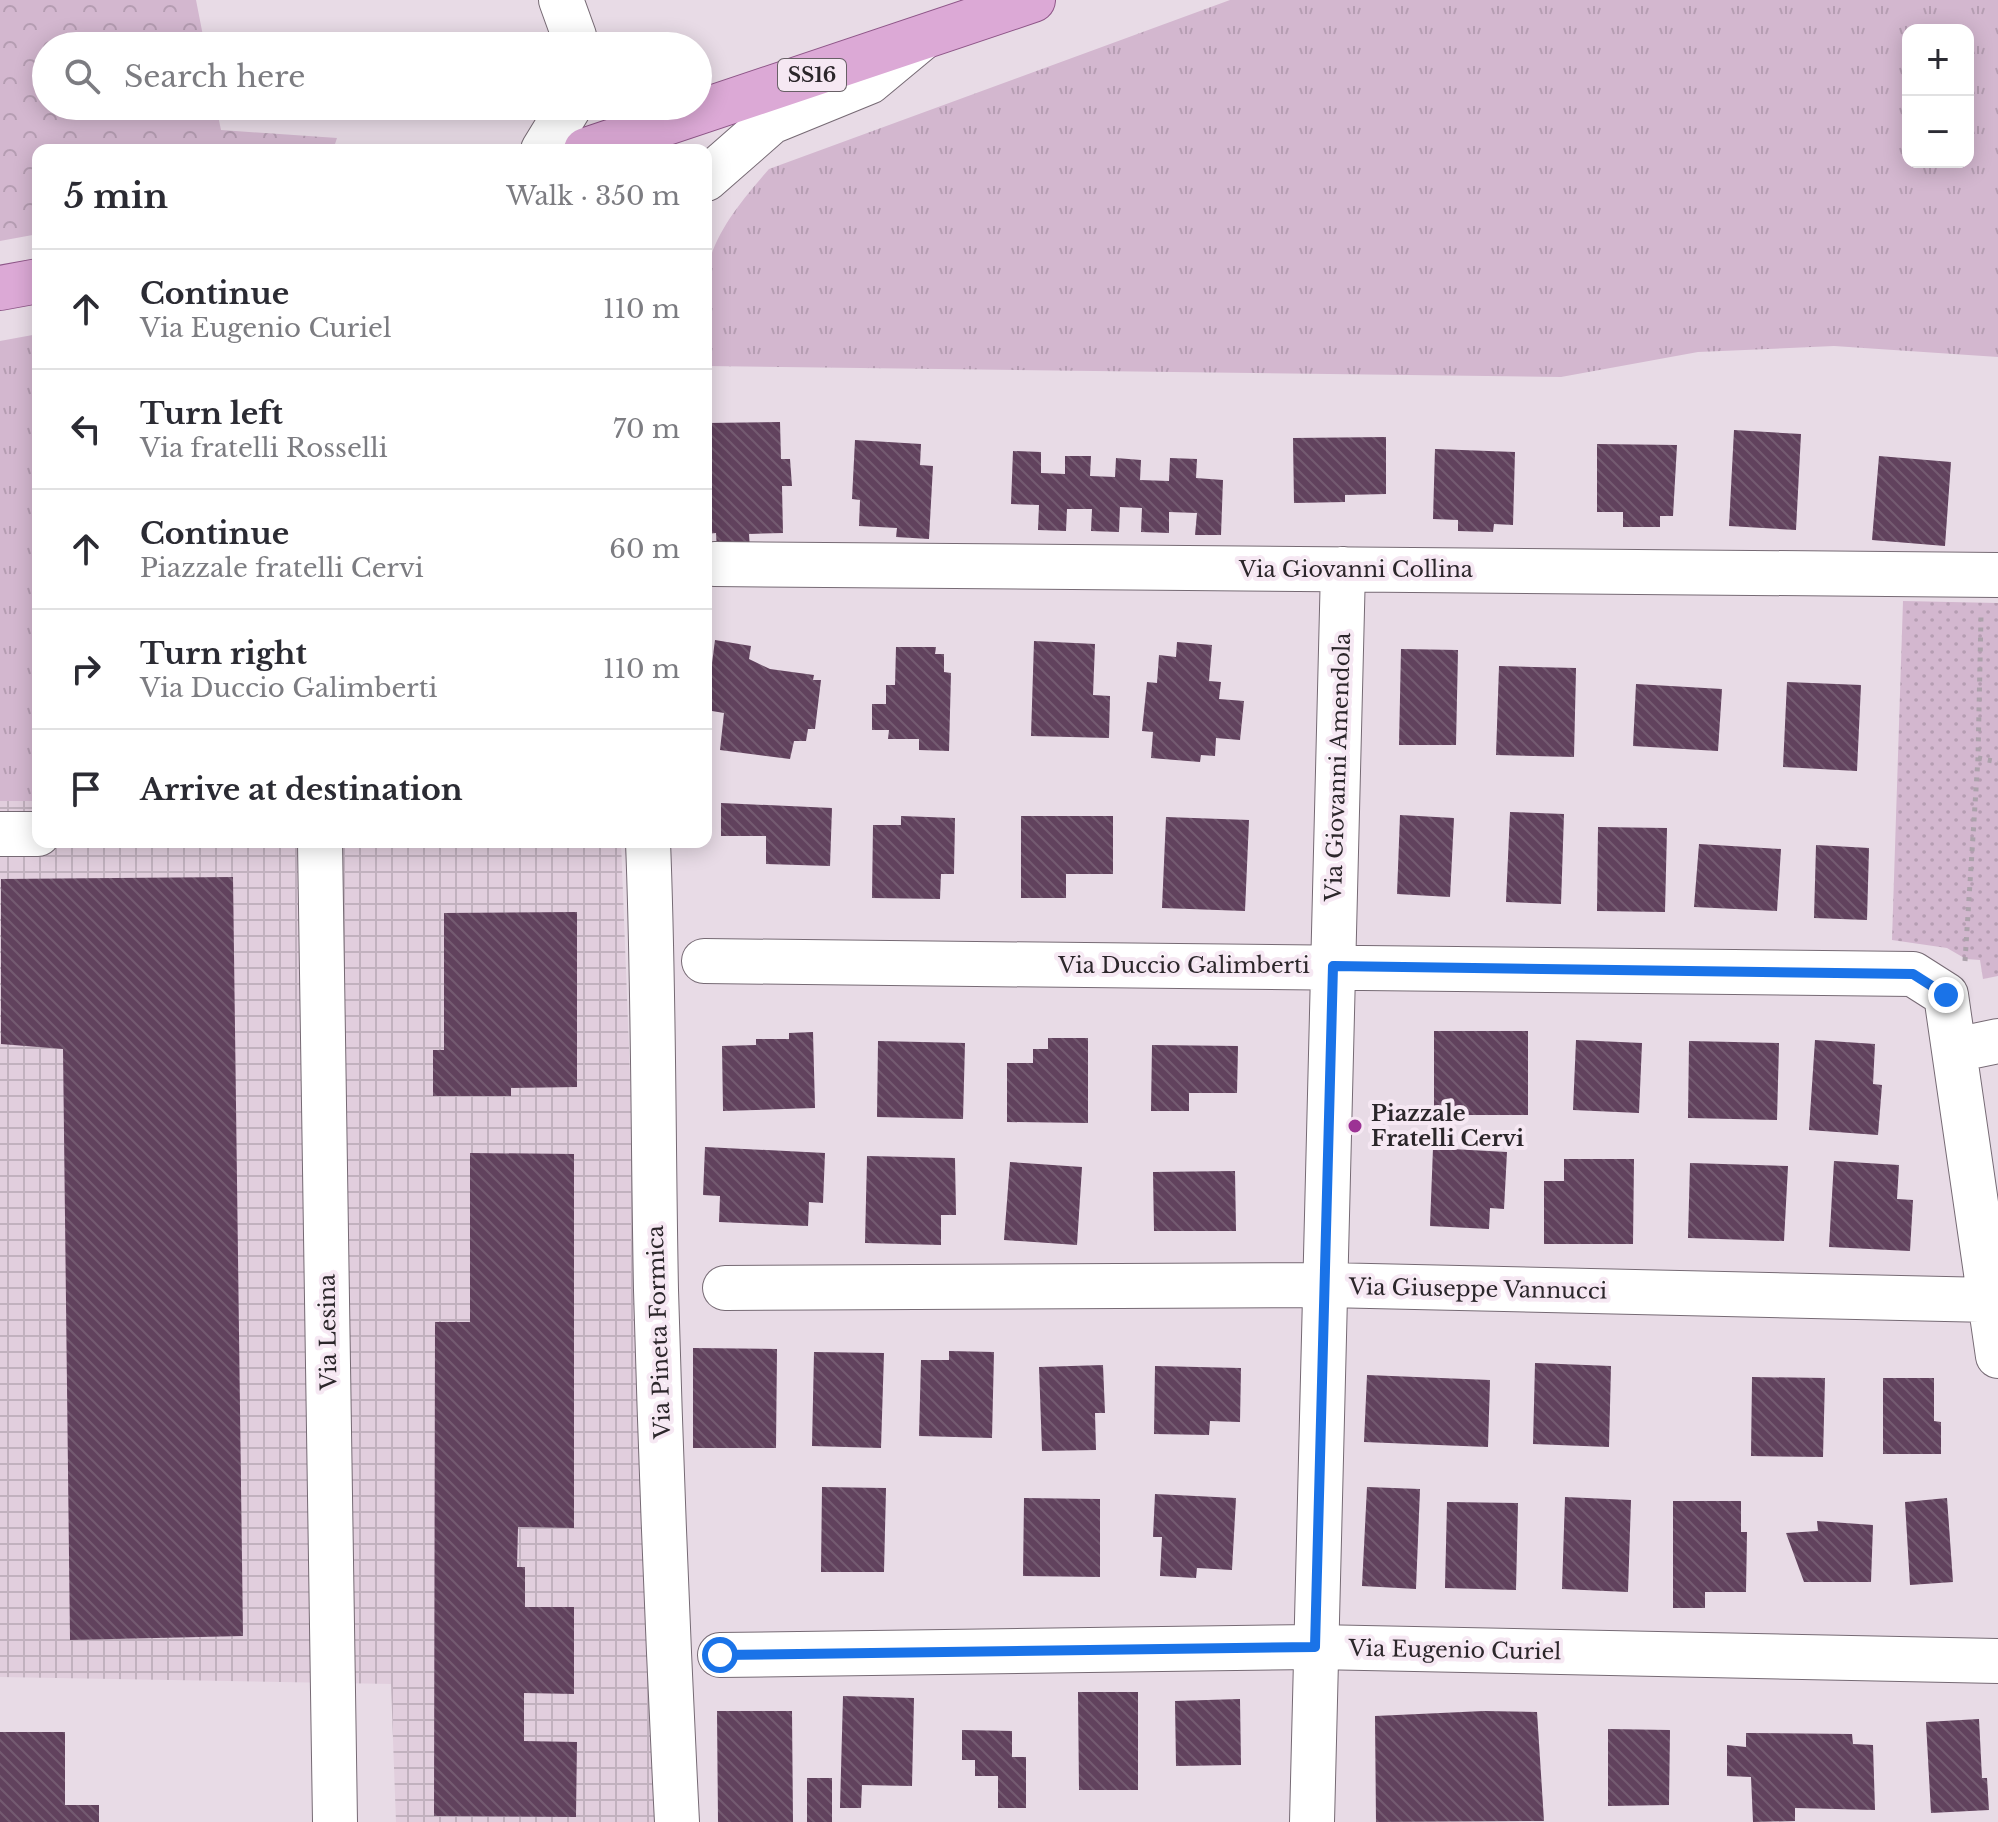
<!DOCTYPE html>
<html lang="en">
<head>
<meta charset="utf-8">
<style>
	body { margin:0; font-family:"Libre Baskerville",serif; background:#f7f7f7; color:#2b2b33 }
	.controls { position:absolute; right:24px; top:24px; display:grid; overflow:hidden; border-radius:16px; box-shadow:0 4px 20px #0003 }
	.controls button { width:72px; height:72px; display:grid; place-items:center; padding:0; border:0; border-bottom:2px solid #e1e1e2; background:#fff; color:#2b2b33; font:40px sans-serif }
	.stop { position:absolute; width:24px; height:24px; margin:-18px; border:6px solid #1a73e8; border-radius:50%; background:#fff }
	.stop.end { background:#1a73e8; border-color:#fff; box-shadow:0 2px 8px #0008 }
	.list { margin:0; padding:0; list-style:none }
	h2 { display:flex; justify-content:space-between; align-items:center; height:104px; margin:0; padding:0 32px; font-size:34px }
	h2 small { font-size:26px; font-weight:400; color:#7c7c81 }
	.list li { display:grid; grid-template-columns:52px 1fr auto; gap:24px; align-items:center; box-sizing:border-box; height:120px; padding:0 32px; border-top:2px solid #e1e1e2 }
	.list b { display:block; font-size:30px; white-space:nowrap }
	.list p { margin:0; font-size:26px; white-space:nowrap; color:#7c7c81 }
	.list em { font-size:26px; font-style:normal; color:#7c7c81 }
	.icon { flex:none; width:44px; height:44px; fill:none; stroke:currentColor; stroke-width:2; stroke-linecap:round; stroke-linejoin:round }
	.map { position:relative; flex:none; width:1998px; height:1822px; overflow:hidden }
	.search { position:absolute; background:#fff; box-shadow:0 4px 20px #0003; left:32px; top:32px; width:680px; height:88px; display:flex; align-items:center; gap:20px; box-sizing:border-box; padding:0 28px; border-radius:44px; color:#7c7c81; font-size:30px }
	.panel { position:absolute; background:#fff; box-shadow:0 4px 20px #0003; left:32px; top:144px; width:680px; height:704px; border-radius:16px }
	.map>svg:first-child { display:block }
	.industrial { fill:url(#industrial-grid) }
	.grass { fill:url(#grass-tufts); fill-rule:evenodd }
	.forest { fill:url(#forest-crowns) }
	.park { fill:url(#park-dots) }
	.building { fill:url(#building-back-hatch) }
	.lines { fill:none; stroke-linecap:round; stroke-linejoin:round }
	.minor-casing { stroke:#766a74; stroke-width:46 }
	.major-casing { stroke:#8e5688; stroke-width:46 }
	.path { stroke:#aca2ab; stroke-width:5; stroke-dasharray:4 6; stroke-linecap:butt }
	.minor { stroke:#fff; stroke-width:44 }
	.major { stroke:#dca9d6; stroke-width:44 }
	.route { stroke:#1a73e8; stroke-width:10 }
	.poi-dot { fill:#9c3294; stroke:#f6e8f3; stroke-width:3 }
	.labels { text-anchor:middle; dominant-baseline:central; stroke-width:8; stroke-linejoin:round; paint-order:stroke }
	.shield { fill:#f6e8f3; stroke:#686066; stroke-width:2 }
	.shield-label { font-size:20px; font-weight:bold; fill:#2b262a }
	.street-label { font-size:22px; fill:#2b262a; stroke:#f6e8f3 }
	.poi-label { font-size:22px; font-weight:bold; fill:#2b262a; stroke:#f6e8f3; text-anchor:start }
</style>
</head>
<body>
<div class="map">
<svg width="1998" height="1822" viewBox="0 0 1998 1822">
	<defs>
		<pattern id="industrial-grid" width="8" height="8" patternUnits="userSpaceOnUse" patternTransform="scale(2)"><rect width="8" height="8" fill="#e1cedd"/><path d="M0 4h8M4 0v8" fill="none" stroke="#c1b1be"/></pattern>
		<pattern id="grass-tufts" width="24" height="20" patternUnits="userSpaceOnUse" patternTransform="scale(2)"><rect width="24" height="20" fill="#d3b7cf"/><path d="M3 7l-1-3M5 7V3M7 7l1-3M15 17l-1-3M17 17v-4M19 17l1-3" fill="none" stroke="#b59db2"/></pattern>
		<pattern id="forest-crowns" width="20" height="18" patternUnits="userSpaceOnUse" patternTransform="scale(2)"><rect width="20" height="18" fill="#d3b7cf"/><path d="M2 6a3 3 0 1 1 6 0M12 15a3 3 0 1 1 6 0" fill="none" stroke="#b59db2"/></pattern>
		<pattern id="park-dots" width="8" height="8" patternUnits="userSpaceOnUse" patternTransform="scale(2)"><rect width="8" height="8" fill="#d3b7cf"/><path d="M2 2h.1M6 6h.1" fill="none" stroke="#b59db2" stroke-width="1.8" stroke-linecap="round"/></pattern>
		<pattern id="building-back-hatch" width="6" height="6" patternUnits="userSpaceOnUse" patternTransform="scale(2)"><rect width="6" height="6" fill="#61425d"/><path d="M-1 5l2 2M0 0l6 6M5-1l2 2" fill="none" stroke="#745b71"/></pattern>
	</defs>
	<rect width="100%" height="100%" fill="#e8dbe6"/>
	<path class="industrial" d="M0 801H38V842H621L659 1822H396L391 1684 0 1677Z"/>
	<path class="grass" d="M1230 0H1998V357L1834 346 1698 352 1561 377 706 366C706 338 704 308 706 280 709 238 743 199 769 169ZM1908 30H1968V162H1908Z
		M38 334V801H0V341Z"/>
	<path class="forest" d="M0 0H196L205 46H46V106H216L221 130 337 138 333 150H38V234L0 241Z"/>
	<path class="park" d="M1903 601 1998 603V976L1983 979 1980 960 1966 959 1947 948 1892 940Z"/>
	<path class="building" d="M780 422 781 459H790L792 486H782L783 533 749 534 750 550 717 551 716 533 706 534V423Z
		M1734 430 1801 434 1796 530 1729 526Z
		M1386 437V494L1345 495V502L1294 503 1293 438Z
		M855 440 921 444 920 465 933 466 929 539 896 537 897 528 859 526 860 500 852 499Z
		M1597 444 1677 445 1673 516H1660V527H1623V512H1597Z
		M1435 449 1515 452 1513 525 1494 524 1493 532 1458 531V520L1433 519Z
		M1013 451 1041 452V473L1065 474V456H1091L1090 476 1115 477 1116 458 1141 460 1140 480 1169 481 1170 458 1197 459 1196 478 1223 480 1221 535H1195L1197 513 1169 512V533L1141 532 1142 508 1120 507 1119 532 1091 531 1092 509H1067L1066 531 1038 530 1039 505 1011 504Z
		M1879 456 1951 462 1945 546 1872 540Z
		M715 640 751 646 749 659 770 669 814 675 813 680H821L815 729H808L806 741H794L790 759 720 750 724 713 706 710Z
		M1034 641 1095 644 1093 695 1110 696 1109 738 1031 736Z
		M1177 642 1212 645 1209 681 1221 682 1219 699 1244 701 1240 740 1216 738 1215 756 1201 755 1200 762 1151 758 1153 732 1142 731 1147 682 1157 683 1159 655 1176 657Z
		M896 647H936L935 654H944V672L951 673 949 751 919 750V739H888L889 730H872V704H886V685H895Z
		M1401 649 1458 650 1456 745H1399Z
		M1499 666 1576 668 1574 757 1496 755Z
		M1787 682 1861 685 1857 771 1783 767Z
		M1636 684 1722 689 1718 751 1633 746Z
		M721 803 832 808 830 866 766 864V836H721Z
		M1510 812 1564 814 1561 904 1506 902Z
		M1400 815 1454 818 1450 897 1397 894Z
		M901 816 955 818 954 874H941L940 899 872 898 873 825H901Z
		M1021 816H1113V874H1066V898H1021Z
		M1166 817 1249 820 1245 911 1162 908Z
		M1598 827 1667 828 1665 912 1597 911Z
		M1699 844 1781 849 1777 911 1694 907Z
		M1816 845 1869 848 1867 920 1814 918Z
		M233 877 243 1636 70 1640 63 1049 1 1044V879Z
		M577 912V1087L511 1088V1096H433V1050H444V913Z
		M1434 1031H1528V1115H1434Z
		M813 1032 815 1108 723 1111 722 1046 756 1045V1039H789V1033Z
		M1048 1038H1088V1123L1007 1122V1063H1033V1049H1048Z
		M1576 1040 1642 1043 1639 1113 1573 1110Z
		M1815 1040 1875 1044 1873 1084 1882 1085 1878 1135 1809 1130Z
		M878 1041 965 1043 963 1119 877 1117Z
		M1689 1041 1779 1043 1777 1120 1688 1118Z
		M1152 1045 1238 1046 1237 1093H1189V1111H1151Z
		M705 1147 825 1153 823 1203 809 1202 808 1226 719 1222 720 1196 703 1195Z
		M1433 1148 1507 1152 1504 1209 1490 1208 1489 1229 1430 1226Z
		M470 1153 574 1154V1528L518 1527 517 1567H525V1607H574V1694L524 1693V1741L577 1742 576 1817 434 1816 435 1322H470Z
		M867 1156 955 1158 956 1215H941V1245L865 1243Z
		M1564 1159H1634L1633 1244H1544V1181H1564Z
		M1834 1161 1899 1165 1897 1199 1913 1200 1910 1251 1829 1247Z
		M1010 1162 1082 1167 1077 1245 1004 1240Z
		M1690 1163 1788 1166 1784 1241 1688 1238Z
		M1235 1171 1236 1231H1154L1153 1172Z
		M693 1348 777 1349 776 1448H693Z
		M949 1351 994 1352 992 1438 919 1436 921 1360H949Z
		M814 1352 884 1353 881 1448 812 1446Z
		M1535 1363 1611 1366 1609 1447 1533 1444Z
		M1103 1365 1105 1413H1095L1096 1450 1042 1451 1039 1367Z
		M1155 1366 1241 1368 1240 1422 1210 1421 1209 1435 1154 1434Z
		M1367 1375 1490 1380 1488 1447 1364 1442Z
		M1752 1377 1825 1378 1823 1457 1751 1456Z
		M1883 1378H1934V1421L1941 1422V1454H1883Z
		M822 1487 886 1488 884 1572H821Z
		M1367 1487 1420 1489 1416 1589 1362 1586Z
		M1155 1494 1236 1498 1232 1570 1197 1568 1196 1578 1160 1576 1162 1537H1153Z
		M1565 1497 1631 1500 1628 1592 1562 1589Z
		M1024 1498 1100 1499V1577L1023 1576Z
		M1947 1498 1953 1582 1910 1585 1905 1502Z
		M1673 1501H1741V1532H1747L1746 1592H1705V1608H1673Z
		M1447 1502 1518 1503 1516 1590 1445 1588Z
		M1817 1521 1873 1525 1871 1582H1804L1786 1533 1818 1531Z
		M1078 1692H1138V1790H1079Z
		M843 1696 914 1698 912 1786 862 1785 861 1808H840Z
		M1240 1699 1241 1765 1176 1766 1175 1701Z
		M717 1711H792L793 1822H718Z
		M1484 1711 1537 1712 1544 1821 1376 1822 1375 1716Z
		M1979 1719 1982 1778H1987L1989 1810 1931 1813 1926 1722Z
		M1608 1729 1670 1730 1669 1805 1608 1806Z
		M962 1730 1012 1731V1757H1026V1808H998V1776H975V1760H962Z
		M0 1732H65V1805H99V1822H0Z
		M1746 1733 1852 1734 1853 1744 1873 1745 1875 1810 1795 1808V1821L1753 1822 1751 1777 1727 1776V1745L1746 1747Z
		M807 1778H832V1822H807Z"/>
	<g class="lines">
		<g class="minor-casing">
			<path id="minor" d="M561 0 574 36 575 46
				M543 150 570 106
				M706 179 771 122 869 82 922 38
				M714 564 1998 575
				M0 834H38
				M320 842 335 1822
				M648 842C654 991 653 1140 656 1290 661 1467 668 1645 677 1822
				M704 961 1913 974 1946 995 1998 1356
				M1955 1050 1998 1041
				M725 1288 1326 1285 1990 1300
				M720 1655 1315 1647 1998 1661
				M1312 1822 1343 569"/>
		</g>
		<g class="major-casing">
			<path id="major" d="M586 150 1033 0
				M0 288 38 281"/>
		</g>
		<path class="path" d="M1978 758 1998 762
			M1965 961 1978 758 1981 616"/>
		<use href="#minor" class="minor"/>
		<use href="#major" class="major"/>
	</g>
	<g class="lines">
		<path class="route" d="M720 1655 1315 1647 1333 966 1913 974 1946 995"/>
	</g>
	<circle class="poi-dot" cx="1355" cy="1126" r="8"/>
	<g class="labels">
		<rect class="shield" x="778" y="59" width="68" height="32" rx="6"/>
		<g class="shield-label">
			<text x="812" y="75">SS16</text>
		</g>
		<g class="street-label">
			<text x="1356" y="569">Via Giovanni Collina</text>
			<text transform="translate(1338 767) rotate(-88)">Via Giovanni Amendola</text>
			<text x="1184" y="965">Via Duccio Galimberti</text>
			<text transform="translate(1478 1289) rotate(1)">Via Giuseppe Vannucci</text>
			<text transform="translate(328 1332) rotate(-91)">Via Lesina</text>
			<text transform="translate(659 1332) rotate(-92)">Via Pineta Formica</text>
			<text transform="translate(1455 1650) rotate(1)">Via Eugenio Curiel</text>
		</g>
		<g class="poi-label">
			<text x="1371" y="1113">Piazzale<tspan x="1371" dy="25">Fratelli Cervi</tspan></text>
		</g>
	</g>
</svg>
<div class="controls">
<button>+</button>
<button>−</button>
</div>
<div class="stop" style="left:720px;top:1655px"></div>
<div class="stop end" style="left:1946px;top:995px"></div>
<div class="search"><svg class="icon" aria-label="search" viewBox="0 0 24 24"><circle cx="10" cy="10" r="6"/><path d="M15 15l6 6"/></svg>Search here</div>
<section class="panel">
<h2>5 min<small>Walk · 350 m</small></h2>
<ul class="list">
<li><svg class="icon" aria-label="ahead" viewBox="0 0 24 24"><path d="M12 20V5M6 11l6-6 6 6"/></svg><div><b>Continue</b><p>Via Eugenio Curiel</p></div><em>110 m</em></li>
<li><svg class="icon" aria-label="left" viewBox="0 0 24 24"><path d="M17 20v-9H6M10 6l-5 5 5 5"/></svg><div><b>Turn left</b><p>Via fratelli Rosselli</p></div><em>70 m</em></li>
<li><svg class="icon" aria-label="ahead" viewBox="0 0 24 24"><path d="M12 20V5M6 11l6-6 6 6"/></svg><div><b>Continue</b><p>Piazzale fratelli Cervi</p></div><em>60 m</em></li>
<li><svg class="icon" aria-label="right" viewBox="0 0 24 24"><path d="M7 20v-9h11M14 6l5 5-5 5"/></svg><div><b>Turn right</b><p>Via Duccio Galimberti</p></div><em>110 m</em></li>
<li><svg class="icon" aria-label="arrive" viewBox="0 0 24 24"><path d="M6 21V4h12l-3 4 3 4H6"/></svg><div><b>Arrive at destination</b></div></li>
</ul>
</section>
</div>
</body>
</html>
